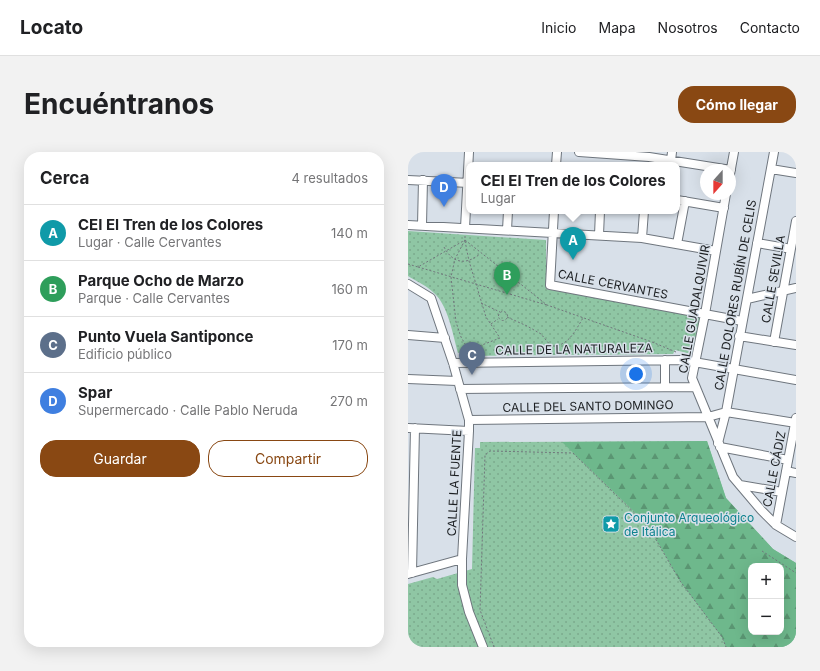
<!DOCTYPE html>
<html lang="es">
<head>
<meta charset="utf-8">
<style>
	body { margin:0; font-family:Inter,sans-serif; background:#f2f2f2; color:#202124 }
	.controls { position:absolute; right:12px; bottom:12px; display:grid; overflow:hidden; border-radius:8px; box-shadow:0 4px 16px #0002 }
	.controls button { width:36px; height:36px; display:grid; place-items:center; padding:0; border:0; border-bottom:1px solid #e0e0e0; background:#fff; color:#202124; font:20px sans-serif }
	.compass { position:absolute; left:292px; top:12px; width:36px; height:36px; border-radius:50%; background:#fff; box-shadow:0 4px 16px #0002; rotate:201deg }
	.you { position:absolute; left:228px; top:222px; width:14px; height:14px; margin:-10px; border:3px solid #fff; border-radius:50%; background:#1a73e8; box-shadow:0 0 0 6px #1a73e833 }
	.badge { display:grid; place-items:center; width:26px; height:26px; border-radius:50%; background:#894813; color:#fff; font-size:13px; font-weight:700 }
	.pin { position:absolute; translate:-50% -33px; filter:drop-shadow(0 1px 2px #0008) }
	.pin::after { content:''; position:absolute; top:21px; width:14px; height:12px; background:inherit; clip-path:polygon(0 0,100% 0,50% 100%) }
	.popup { position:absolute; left:58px; top:10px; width:214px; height:52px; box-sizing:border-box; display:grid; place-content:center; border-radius:8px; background:#fff; filter:drop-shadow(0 1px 3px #0005); font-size:13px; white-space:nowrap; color:#757577 }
	.popup b { font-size:15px; color:#202124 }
	.popup::after { content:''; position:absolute; left:50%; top:100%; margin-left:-8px; border:8px solid transparent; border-top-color:#fff }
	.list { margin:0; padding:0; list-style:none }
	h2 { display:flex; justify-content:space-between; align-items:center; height:52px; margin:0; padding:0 16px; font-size:17px }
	h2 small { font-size:13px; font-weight:400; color:#757577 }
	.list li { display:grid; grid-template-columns:26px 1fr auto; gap:12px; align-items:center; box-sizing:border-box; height:56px; padding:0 16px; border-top:1px solid #e0e0e0 }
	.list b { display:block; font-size:15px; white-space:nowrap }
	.list p { margin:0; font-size:13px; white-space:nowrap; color:#757577 }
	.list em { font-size:13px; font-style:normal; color:#757577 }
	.actions { display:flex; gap:8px; padding:12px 16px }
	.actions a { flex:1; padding:9px 0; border:1px solid #894813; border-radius:16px; text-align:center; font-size:14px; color:#894813 }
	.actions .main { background:#894813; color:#fff }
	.map { position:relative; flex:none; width:388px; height:495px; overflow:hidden; border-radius:16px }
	header { display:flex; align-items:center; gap:24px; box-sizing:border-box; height:56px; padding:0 20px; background:#fff; border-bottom:1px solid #e0e0e0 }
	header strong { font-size:19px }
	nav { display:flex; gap:22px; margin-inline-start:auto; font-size:14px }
	.intro { display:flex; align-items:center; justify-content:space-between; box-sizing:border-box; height:96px; padding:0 24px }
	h1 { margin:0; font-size:28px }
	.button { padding:10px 18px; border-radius:16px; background:#894813; color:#fff; font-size:14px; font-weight:700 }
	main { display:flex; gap:24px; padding:0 24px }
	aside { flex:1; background:#fff; border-radius:16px; box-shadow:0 4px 16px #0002 }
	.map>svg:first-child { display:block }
	.grass { fill:url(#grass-dots); fill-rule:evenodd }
	.forest { fill:url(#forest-firs); fill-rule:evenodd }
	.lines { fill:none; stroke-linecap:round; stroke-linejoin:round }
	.minor-casing { stroke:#6f767e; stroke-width:10 }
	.path { stroke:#71767c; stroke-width:1; stroke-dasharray:2 2; stroke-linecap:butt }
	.minor { stroke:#fff; stroke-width:8 }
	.labels { text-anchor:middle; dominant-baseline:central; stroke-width:3; stroke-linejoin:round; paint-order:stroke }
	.street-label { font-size:12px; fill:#1c1f22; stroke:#d8e0e9 }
	.culture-label { font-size:12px; fill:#0d838f; stroke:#d8e0e9; text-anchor:start }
</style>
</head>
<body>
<header>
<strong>Locato</strong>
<nav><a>Inicio</a><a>Mapa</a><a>Nosotros</a><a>Contacto</a></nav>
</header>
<div class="intro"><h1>Encuéntranos</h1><a class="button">Cómo llegar</a></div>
<main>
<aside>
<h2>Cerca<small>4 resultados</small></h2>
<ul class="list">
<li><span class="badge" style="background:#0f9aa8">A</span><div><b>CEI El Tren de los Colores</b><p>Lugar · Calle Cervantes</p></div><em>140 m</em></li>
<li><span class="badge" style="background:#2e9e5b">B</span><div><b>Parque Ocho de Marzo</b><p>Parque · Calle Cervantes</p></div><em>160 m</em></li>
<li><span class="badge" style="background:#5c6f8a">C</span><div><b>Punto Vuela Santiponce</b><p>Edificio público</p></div><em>170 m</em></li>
<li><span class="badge" style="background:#3f7fe0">D</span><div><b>Spar</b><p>Supermercado · Calle Pablo Neruda</p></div><em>270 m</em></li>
</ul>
<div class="actions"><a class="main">Guardar</a><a>Compartir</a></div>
</aside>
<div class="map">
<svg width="388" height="495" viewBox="0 0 388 495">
	<defs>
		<pattern id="grass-dots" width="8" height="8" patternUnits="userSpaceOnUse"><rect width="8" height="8" fill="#8fc6a4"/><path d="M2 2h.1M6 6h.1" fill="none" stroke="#7baa8d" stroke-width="1.8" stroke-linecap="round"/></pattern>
		<pattern id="forest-firs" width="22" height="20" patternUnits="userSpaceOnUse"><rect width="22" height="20" fill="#6eb88c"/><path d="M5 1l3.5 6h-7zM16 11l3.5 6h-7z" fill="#5a9572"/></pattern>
	</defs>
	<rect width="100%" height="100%" fill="#d8e0e9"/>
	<path class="grass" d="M0 79 138 88V137L293 165 285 201H279L267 198 265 202 57 204 54 200 50 201C45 183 40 153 26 141 19 134 8 129 0 124Z
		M299 289 318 346 365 397 388 411V495H0V432L25 425 29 427 64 417 67 296H72V290ZM343 414H373V480H343Z"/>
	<path class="forest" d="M299 289 318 346 365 397 388 411V495H318L314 485 272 429 240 373 154 290ZM343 414H373V480H343Z"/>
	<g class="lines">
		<g class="minor-casing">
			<path id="minor" d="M171 0 241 5 323 18
				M263 9 264 0
				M148 13 149 0
				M363 17 388 21
				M322 22 326 0
				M0 28 61 31
				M318 42 297 162 284 226 325 325 353 358 368 373 388 385
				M269 48 316 56
				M146 59 142 133 334 169
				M0 73 234 86 308 99
				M14 73 15 28
				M57 76 61 0
				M99 78 100 59
				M191 83 192 59
				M234 86 236 59
				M349 91 378 96
				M269 92 277 49
				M0 132 23 146 45 211 61 268V279L54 407 0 422
				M339 147 388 136
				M0 183 37 186
				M331 184 388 193
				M366 190 388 69
				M257 208V235
				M45 211 275 208 388 228
				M0 227 49 229
				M52 237 287 235
				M61 268 300 265 318 260 388 271
				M0 276 61 279
				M310 291 318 260 366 0
				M312 295 380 308
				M378 319 388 321
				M332 333 374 340
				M368 373 388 266
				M54 408V433L61 460 75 495
				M4 421 7 276"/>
		</g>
		<path class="path" d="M57 84V88L139 153 244 190 268 200
			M57 88 47 107 43 125 48 170 53 185 60 197
			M36 95C45 112 58 113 72 102
			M0 112 10 115 57 88
			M10 115 139 153
			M73 151 92 160
			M90.5 164a4.5 4.5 0 1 1 9 0a4.5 4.5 0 1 1-9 0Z
			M99 165 119 174 133 182 143 194C160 195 167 179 175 166
			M83 172 90 167
			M54 203 61 198 92 186 78 165 61 109 57 89
			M354 399 388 421
			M86 495 72 458 77 303 82 299 165 301 240 374 272 429 314 485 318 495"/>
		<use href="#minor" class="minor"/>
	</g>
	<defs>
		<g id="sight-square" transform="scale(0.9)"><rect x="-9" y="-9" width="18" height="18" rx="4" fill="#0f9aa8" stroke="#d8e0e9"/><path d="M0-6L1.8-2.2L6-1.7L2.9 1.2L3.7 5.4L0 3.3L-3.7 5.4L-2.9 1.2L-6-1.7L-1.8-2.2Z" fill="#fff"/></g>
	</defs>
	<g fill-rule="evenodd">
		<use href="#sight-square" x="203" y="372"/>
	</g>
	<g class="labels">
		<g class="street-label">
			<text transform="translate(365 127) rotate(-80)">CALLE SEVILLA</text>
			<text transform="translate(205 132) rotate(11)">CALLE CERVANTES</text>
			<text transform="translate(327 143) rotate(-80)">CALLE DOLORES RUBÍN DE CELIS</text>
			<text transform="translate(286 157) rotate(-80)">CALLE GUADALQUIVIR</text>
			<text transform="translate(166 197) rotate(-1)">CALLE DE LA NATURALEZA</text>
			<text transform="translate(180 254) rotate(-1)">CALLE DEL SANTO DOMINGO</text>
			<text transform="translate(366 317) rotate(-79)">CALLE CÁDIZ</text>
			<text transform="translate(46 331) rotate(-87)">CALLE LA FUENTE</text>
		</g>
		<g class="culture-label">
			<text x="216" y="365">Conjunto Arqueológico<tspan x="216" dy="14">de Itálica</tspan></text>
		</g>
	</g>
</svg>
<div class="controls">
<button>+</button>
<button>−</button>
</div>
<svg class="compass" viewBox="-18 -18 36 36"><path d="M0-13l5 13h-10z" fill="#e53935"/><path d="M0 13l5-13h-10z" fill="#757577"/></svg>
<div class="you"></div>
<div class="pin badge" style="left:165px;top:108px;background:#0f9aa8">A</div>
<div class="popup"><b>CEI El Tren de los Colores</b>Lugar</div>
<div class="pin badge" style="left:99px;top:143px;background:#2e9e5b">B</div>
<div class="pin badge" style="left:64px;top:223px;background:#5c6f8a">C</div>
<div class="pin badge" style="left:36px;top:55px;background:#3f7fe0">D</div>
</div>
</main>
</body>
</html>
